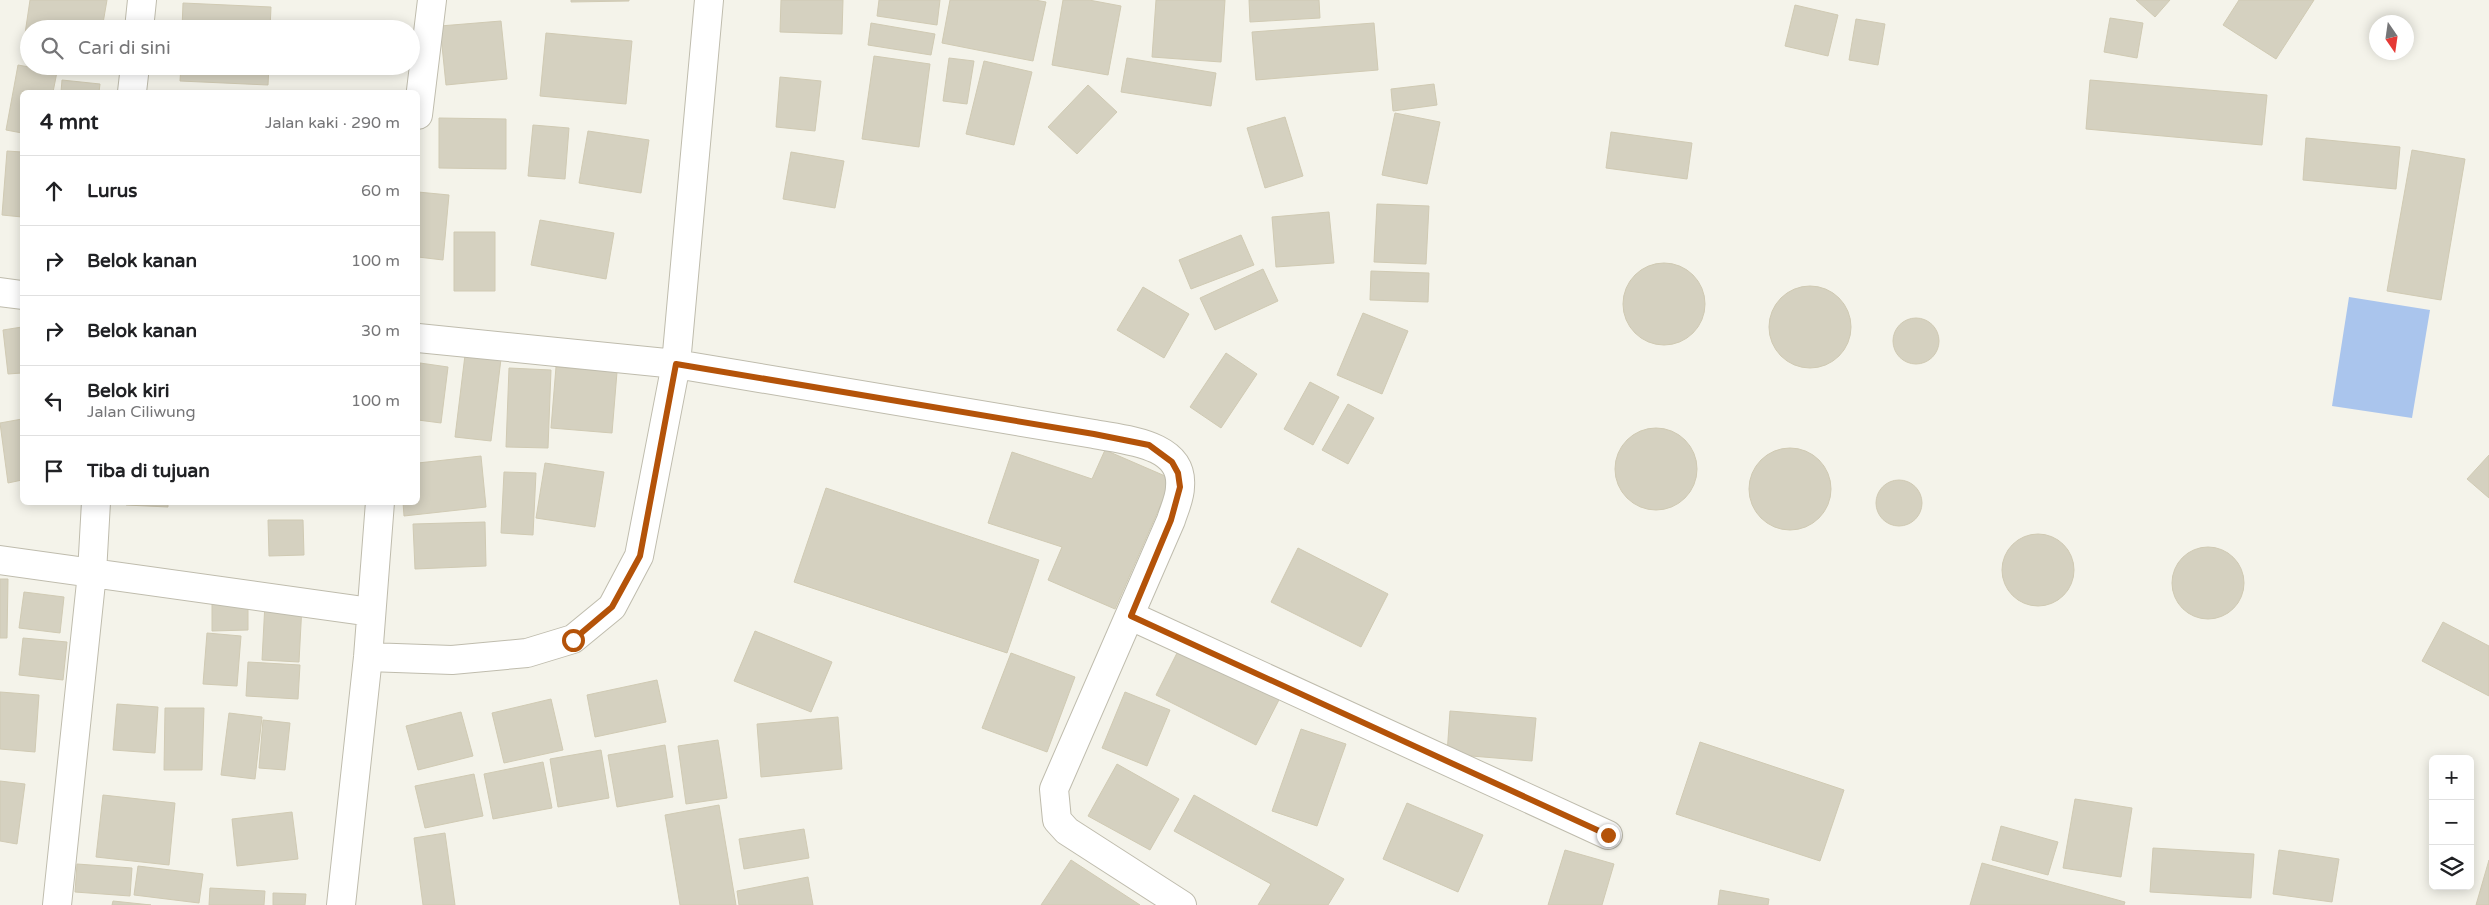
<!DOCTYPE html>
<html lang="id">
<head>
<meta charset="utf-8">
<style>
	body { margin:0; font-family:"Varela Round",sans-serif; background:#f6f6f6; color:#202124 }
	.controls { position:absolute; right:15px; bottom:15px; display:grid; overflow:hidden; border-radius:8px; box-shadow:0 2px 12px #0003 }
	.controls button { width:45px; height:45px; display:grid; place-items:center; padding:0; border:0; border-bottom:1px solid #e0e0e0; background:#fff; color:#202124; font:25px sans-serif }
	.compass { position:absolute; left:2369px; top:15px; width:45px; height:45px; border-radius:50%; background:#fff; box-shadow:0 2px 12px #0003; rotate:167deg }
	.stop { position:absolute; width:15px; height:15px; margin:-11px; border:4px solid #b45309; border-radius:50%; background:#fff }
	.stop.end { background:#b45309; border-color:#fff; box-shadow:0 1px 5px #0008 }
	.list { margin:0; padding:0; list-style:none }
	h2 { display:flex; justify-content:space-between; align-items:center; height:65px; margin:0; padding:0 20px; font-size:21px }
	h2 small { font-size:16px; font-weight:400; color:#757577 }
	.list li { display:grid; grid-template-columns:32px 1fr auto; gap:15px; align-items:center; box-sizing:border-box; height:70px; padding:0 20px; border-top:1px solid #e0e0e0 }
	.list b { display:block; font-size:19px; white-space:nowrap }
	.list p { margin:0; font-size:16px; white-space:nowrap; color:#757577 }
	.list em { font-size:16px; font-style:normal; color:#757577 }
	.icon { flex:none; width:28px; height:28px; fill:none; stroke:currentColor; stroke-width:2; stroke-linecap:round; stroke-linejoin:round }
	.map { position:relative; flex:none; width:2489px; height:905px; overflow:hidden }
	.search { position:absolute; background:#fff; box-shadow:0 2px 12px #0003; left:20px; top:20px; width:400px; height:55px; display:flex; align-items:center; gap:12px; box-sizing:border-box; padding:0 18px; border-radius:28px; color:#757577; font-size:19px }
	.panel { position:absolute; background:#fff; box-shadow:0 2px 12px #0003; left:20px; top:90px; width:400px; height:415px; border-radius:8px }
	.map>svg:first-child { display:block }
	.water { fill:#aac5ed }
	.building { fill:#d5d1c0; stroke:#d0cab3 }
	.lines { fill:none; stroke-linecap:round; stroke-linejoin:round }
	.street-casing { stroke:#bfbcad; stroke-width:30 }
	.street { stroke:#fff; stroke-width:28 }
	.route { stroke:#b45309; stroke-width:6 }
</style>
</head>
<body>
<div class="map">
<svg width="2489" height="905" viewBox="0 0 2489 905">
	<rect width="100%" height="100%" fill="#f4f3ea"/>
	<path class="water" d="M2349 297 2430 310 2412 418 2332 406Z"/>
	<path class="building" d="M30 0H107L102 29H29V55L22 54Z
		M571 0H629V1L571 2Z
		M781 0H843L842 34 780 32Z
		M879 0H940L937 25 877 16Z
		M950 0H1035L1046 2 1033 61 942 43Z
		M1063 0H1089L1121 6 1108 75 1052 65Z
		M1156 0H1225L1221 62 1152 57Z
		M1249 0H1319L1320 18 1250 22Z
		M2136 0H2170L2155 17Z
		M2239 0H2314L2276 59 2223 25Z
		M183 3 271 7 270 29H182Z
		M1795 5 1838 15 1828 56 1785 46Z
		M2110 18 2143 23 2137 58 2104 52Z
		M1856 19 1885 24 1878 65 1849 60Z
		M501 21 507 79 446 85 440 26Z
		M314 23 372 24 371 29H314Z
		M871 23 935 34 931 55 868 45Z
		M1374 23 1378 70 1256 80 1252 32Z
		M546 33 632 41 626 104 540 96Z
		M874 56 930 64 919 147 862 139Z
		M949 58 974 61 967 104 943 101Z
		M1127 58 1216 73 1211 106 1121 92Z
		M984 61 1032 72 1014 145 966 134Z
		M18 65 57 72 53 92H22V133L6 130Z
		M181 66H269L268 85 180 81Z
		M313 66H370V72L313 71Z
		M780 77 821 81 815 131 776 127Z
		M62 80 100 84 99 92H61Z
		M2090 80 2267 95 2262 145 2086 129Z
		M1434 84 1437 105 1393 111 1391 89Z
		M1088 85 1117 112 1077 154 1048 127Z
		M1395 113 1440 122 1427 184 1382 175Z
		M1285 117 1303 176 1265 188 1247 128Z
		M439 118 506 119V169L439 168Z
		M533 125 569 128 565 179 528 176Z
		M588 131 649 140 641 193 579 183Z
		M1611 132 1692 143 1687 179 1606 168Z
		M2306 138 2400 147 2396 189 2303 180Z
		M2412 150 2465 159 2441 300 2387 291Z
		M7 151 22 152V217L2 215Z
		M791 152 844 161 835 208 783 199Z
		M418 192 449 195 443 260 418 257Z
		M1377 204 1429 206 1426 264 1374 262Z
		M1329 212 1334 263 1276 267 1272 217Z
		M540 220 614 233 606 279 531 265Z
		M454 232H495V291H454Z
		M1241 235 1254 265 1191 289 1179 260Z
		M1623 304a41 41 0 1 1 82 0a41 41 0 1 1-82 0Z
		M1263 269 1278 301 1215 330 1200 298Z
		M1371 271 1429 273 1428 302 1370 300Z
		M1769 327a41 41 0 1 1 82 0a41 41 0 1 1-82 0Z
		M1143 287 1189 314 1164 358 1117 330Z
		M1363 313 1408 331 1382 394 1337 375Z
		M1893 341a23 23 0 1 1 46 0a23 23 0 1 1-46 0Z
		M22 327V373L8 374 3 330Z
		M1226 353 1257 374 1221 428 1190 407Z
		M465 355 501 359 491 441 455 437Z
		M420 363 448 367 441 423 418 420Z
		M556 367 617 372 612 433 551 428Z
		M509 368 551 370 548 448 506 447Z
		M1310 382 1339 397 1313 445 1284 429Z
		M1348 404 1374 418 1348 464 1322 450Z
		M22 419V480L8 483 0 423Z
		M1615 469a41 41 0 1 1 82 0a41 41 0 1 1-82 0Z
		M1749 489a41 41 0 1 1 82 0a41 41 0 1 1-82 0Z
		M1105 450 1172 479 1115 609 1048 580 1062 547 988 523 1012 452 1092 479Z
		M2489 455V498L2467 479Z
		M481 456 486 507 404 516 403 502H418V463Z
		M545 463 604 472 595 527 536 518Z
		M504 472 536 473 533 535 501 533Z
		M1876 503a23 23 0 1 1 46 0a23 23 0 1 1-46 0Z
		M826 488 1039 560 1007 653 794 582Z
		M126 502H168V507L126 505Z
		M268 520H303L304 555 269 556Z
		M485 522 486 566 415 569 413 524Z
		M2002 570a36 36 0 1 1 72 0a36 36 0 1 1-72 0Z
		M2172 583a36 36 0 1 1 72 0a36 36 0 1 1-72 0Z
		M1298 548 1388 594 1361 647 1271 602Z
		M0 579H8L7 638H0Z
		M24 592 64 597 60 633 19 628Z
		M212 598 248 599V630L212 631Z
		M265 603 302 605 299 662 262 660Z
		M2443 622 2489 646V696L2422 661Z
		M755 631 832 662 811 712 734 681Z
		M207 633 241 636 237 686 203 684Z
		M23 638 67 642 63 680 19 675Z
		M1183 641 1283 692 1256 745 1156 695Z
		M1011 653 1075 677 1047 752 982 728Z
		M248 662 300 665 298 699 246 696Z
		M657 680 666 722 595 737 587 695Z
		M0 692 39 695 35 752 0 749Z
		M1125 692 1170 710 1147 766 1102 748Z
		M551 699 563 750 504 763 492 713Z
		M117 704 158 707 155 753 113 750Z
		M165 708H204L202 770H164Z
		M1450 711 1536 718 1532 761 1447 754Z
		M461 712 473 756 418 770 406 726Z
		M229 713 262 717 255 779 221 775Z
		M838 717 842 769 761 777 757 724Z
		M263 720 290 723 285 770 259 768Z
		M1301 729 1346 744 1317 826 1272 811Z
		M718 740 727 798 686 804 678 746Z
		M1700 742 1844 790 1820 861 1676 814Z
		M665 745 673 797 617 807 608 755Z
		M601 750 609 798 558 807 550 759Z
		M543 762 552 808 493 819 484 774Z
		M1117 764 1179 799 1150 850 1088 816Z
		M474 774 483 816 425 828 415 786Z
		M0 781 25 784 17 844 0 841Z
		M103 795 175 803 169 865 96 857Z
		M1194 795 1344 879 1328 905H1258L1271 884 1174 831Z
		M2075 799 2132 808 2121 877 2063 868Z
		M1407 803 1483 835 1458 892 1383 859Z
		M719 805 736 905H680L665 815Z
		M292 812 298 859 237 866 232 819Z
		M2001 826 2058 842 2048 875 1992 860Z
		M804 829 809 858 744 869 739 839Z
		M445 833 455 905H423L414 838Z
		M2153 848 2254 854 2251 898 2150 892Z
		M1565 850 1614 864 1602 905H1548Z
		M2279 850 2339 859 2332 902 2273 894Z
		M1071 860 1140 905H1041Z
		M2489 860V905H2476Z
		M1982 863 2125 902 2124 905H1970Z
		M77 864 132 868 130 896 75 892Z
		M138 866 203 874 199 903 134 895Z
		M808 877 813 905H739L737 891Z
		M210 888 265 891 264 905H209Z
		M1720 890 1769 899 1768 905H1718Z
		M273 893 306 894 305 905H273Z
		M113 901 151 905H112Z"/>
	<g class="lines">
		<g class="street-casing">
			<path id="street" d="M139 29 142 0
				M132 92 135 66
				M418 115 432 0
				M0 292 22 295
				M418 338 676 364 1094 434C1124 440 1184 443 1180 487 1180 498 1174 510 1171 520L1054 789 1057 820 1067 831 1182 905
				M0 560 371 612
				M1131 616 1608 835
				M368 657 452 660 527 653 573 639 612 607 639 556 676 364 709 0
				M57 905 92 573 96 502
				M341 905 368 657 380 502"/>
		</g>
		<use href="#street" class="street"/>
	</g>
	<g class="lines">
		<path class="route" d="M573 640 612 607 640 556 676 364 1094 434 1149 445 1172 462 1178 473 1180 487 1171 520 1131 616 1608 835"/>
	</g>
</svg>
<div class="controls">
<button>+</button>
<button>−</button>
<button><svg class="icon" aria-label="layers" viewBox="0 0 24 24"><path d="M12 4l9 5-9 5-9-5zM3 14l9 5 9-5"/></svg></button>
</div>
<svg class="compass" viewBox="-18 -18 36 36"><path d="M0-13l5 13h-10z" fill="#e53935"/><path d="M0 13l5-13h-10z" fill="#757577"/></svg>
<div class="stop" style="left:573px;top:640px"></div>
<div class="stop end" style="left:1608px;top:835px"></div>
<div class="search"><svg class="icon" aria-label="search" viewBox="0 0 24 24"><circle cx="10" cy="10" r="6"/><path d="M15 15l6 6"/></svg>Cari di sini</div>
<section class="panel">
<h2>4 mnt<small>Jalan kaki · 290 m</small></h2>
<ul class="list">
<li><svg class="icon" aria-label="ahead" viewBox="0 0 24 24"><path d="M12 20V5M6 11l6-6 6 6"/></svg><div><b>Lurus</b></div><em>60 m</em></li>
<li><svg class="icon" aria-label="right" viewBox="0 0 24 24"><path d="M7 20v-9h11M14 6l5 5-5 5"/></svg><div><b>Belok kanan</b></div><em>100 m</em></li>
<li><svg class="icon" aria-label="right" viewBox="0 0 24 24"><path d="M7 20v-9h11M14 6l5 5-5 5"/></svg><div><b>Belok kanan</b></div><em>30 m</em></li>
<li><svg class="icon" aria-label="left" viewBox="0 0 24 24"><path d="M17 20v-9H6M10 6l-5 5 5 5"/></svg><div><b>Belok kiri</b><p>Jalan Ciliwung</p></div><em>100 m</em></li>
<li><svg class="icon" aria-label="arrive" viewBox="0 0 24 24"><path d="M6 21V4h12l-3 4 3 4H6"/></svg><div><b>Tiba di tujuan</b></div></li>
</ul>
</section>
</div>
</body>
</html>
